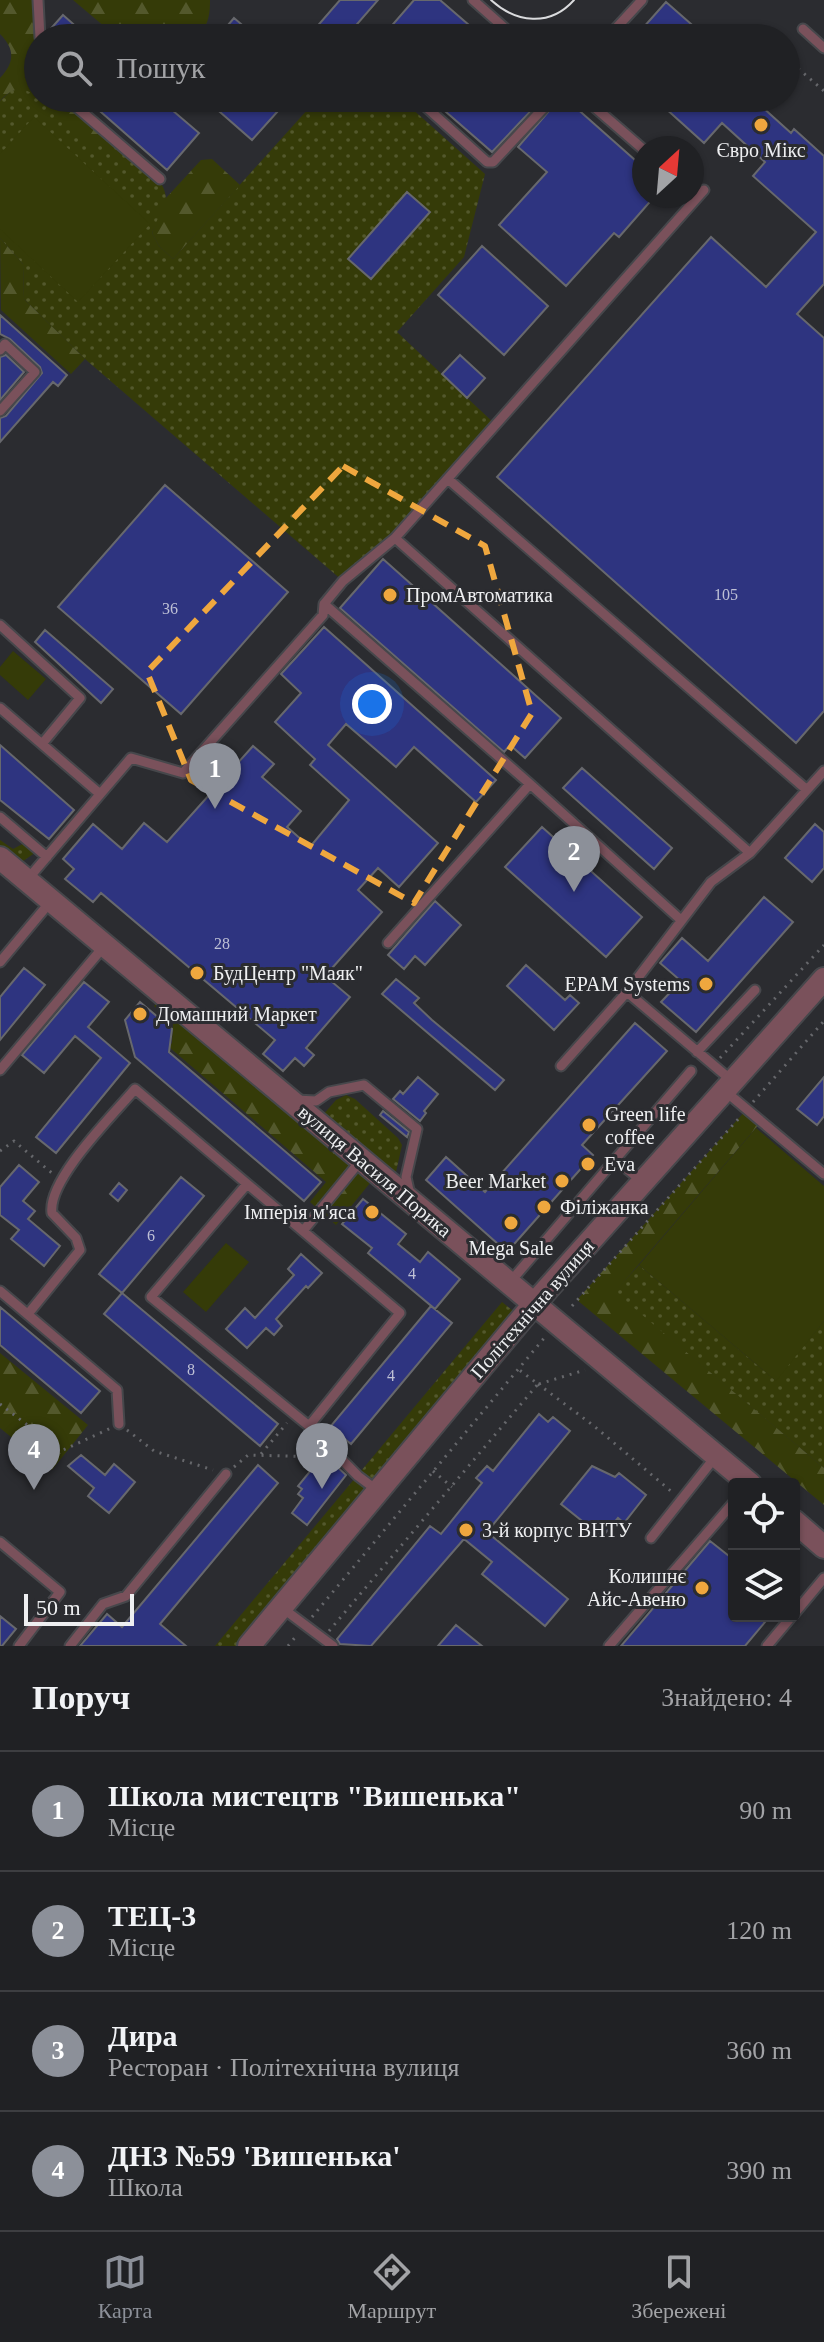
<!DOCTYPE html>
<html lang="uk">
<head>
<meta charset="utf-8">
<style>
	body { margin:0; font-family:Georgia,serif; background:#2d2e31; color:#f1f3f6 }
	.controls { position:absolute; right:24px; bottom:24px; display:grid; overflow:hidden; border-radius:8px; box-shadow:0 2px 6px #0004 }
	.controls button { width:72px; height:72px; display:grid; place-items:center; padding:0; border:0; border-bottom:2px solid #3d3e41; background:#202124; color:#f1f3f6; font:40px sans-serif }
	.compass { position:absolute; left:632px; top:136px; width:72px; height:72px; border-radius:50%; background:#202124; box-shadow:0 2px 6px #0004; rotate:26deg }
	.scale { position:absolute; left:24px; bottom:20px; width:110px; box-sizing:border-box; padding-left:8px; border:4px solid #eeeff1; border-top:0; font-size:22px; line-height:28px; white-space:nowrap; color:#eeeff1; -webkit-text-stroke:6px #2b2c30; paint-order:stroke }
	.you { position:absolute; left:372px; top:704px; width:28px; height:28px; margin:-20px; border:6px solid #fff; border-radius:50%; background:#1a73e8; box-shadow:0 0 0 12px #1a73e833 }
	.badge { display:grid; place-items:center; width:52px; height:52px; border-radius:50%; background:#8c9099; color:#fff; font-size:26px; font-weight:700 }
	.pin { position:absolute; translate:-50% -66px; filter:drop-shadow(0 2px 4px #0008) }
	.pin::after { content:''; position:absolute; top:42px; width:28px; height:24px; background:inherit; clip-path:polygon(0 0,100% 0,50% 100%) }
	.list { margin:0; padding:0; list-style:none }
	h2 { display:flex; justify-content:space-between; align-items:center; height:104px; margin:0; padding:0 32px; font-size:34px }
	h2 small { font-size:26px; font-weight:400; color:#a2a3a6 }
	.list li { display:grid; grid-template-columns:52px 1fr auto; gap:24px; align-items:center; box-sizing:border-box; height:120px; padding:0 32px; border-top:2px solid #3d3e41 }
	.list b { display:block; font-size:30px; white-space:nowrap }
	.list p { margin:0; font-size:26px; white-space:nowrap; color:#a2a3a6 }
	.list em { font-size:26px; font-style:normal; color:#a2a3a6 }
	.icon { flex:none; width:44px; height:44px; fill:none; stroke:currentColor; stroke-width:2; stroke-linecap:round; stroke-linejoin:round }
	.map { position:relative; flex:none; width:824px; height:1646px; overflow:hidden }
	.search { position:absolute; background:#202124; box-shadow:0 2px 6px #0004; left:24px; right:24px; top:24px; height:88px; display:flex; align-items:center; gap:20px; box-sizing:border-box; padding:0 28px; border-radius:44px; color:#a2a3a6; font-size:30px }
	.sheet { height:584px; background:#202124 }
	nav { display:flex; justify-content:space-around; align-items:center; box-sizing:border-box; height:112px; border-top:2px solid #3d3e41; background:#202124; font-size:22px; color:#a2a3a6 }
	nav a { display:grid; justify-items:center; gap:4px }
	nav .on { color:#8c9099 }
	.map>svg:first-child { display:block }
	.grass { fill:url(#grass-dots) }
	.forest { fill:url(#forest-firs) }
	.garden { fill:#353b08 }
	.building { fill:#2e3480; stroke:#67686d; stroke-width:2 }
	.lines { fill:none; stroke-linecap:round; stroke-linejoin:round }
	.service-casing { stroke:#46474b; stroke-width:13 }
	.tertiary-casing { stroke:#46474b; stroke-width:26 }
	.path { stroke:#66676b; stroke-width:3; stroke-dasharray:2 6; stroke-linecap:butt }
	.service { stroke:#7a515b; stroke-width:9 }
	.tertiary { stroke:#7a515b; stroke-width:22 }
	.tram { stroke:#dadbdd; stroke-width:2 }
	.marked { fill:none; stroke:#efa73e; stroke-width:6; stroke-dasharray:16 10; stroke-linejoin:round }
	.poi-dot { fill:#efa73e; stroke:#2b2c30; stroke-width:3 }
	.labels { text-anchor:middle; dominant-baseline:central; stroke-width:6; stroke-linejoin:round; paint-order:stroke }
	.number-label { font-size:16px; fill:#bec0d5 }
	.poi-label { font-size:20px; fill:#eeeff1; stroke:#2b2c30; text-anchor:start }
	.street-label { font-size:20px; fill:#eeeff1; stroke:#2b2c30 }
</style>
</head>
<body>
<div class="map">
<svg width="824" height="1646" viewBox="0 0 824 1646">
	<defs>
		<pattern id="grass-dots" width="8" height="8" patternUnits="userSpaceOnUse" patternTransform="scale(2)"><rect width="8" height="8" fill="#353b08"/><path d="M2 2h.1M6 6h.1" fill="none" stroke="#53582c" stroke-width="1.8" stroke-linecap="round"/></pattern>
		<pattern id="forest-firs" width="22" height="20" patternUnits="userSpaceOnUse" patternTransform="scale(2)"><rect width="22" height="20" fill="#353b08"/><path d="M5 1l3.5 6h-7zM16 11l3.5 6h-7z" fill="#53582c"/></pattern>
	</defs>
	<rect width="100%" height="100%" fill="#2b2c30"/>
	<path class="grass" d="M21 88C32 90 38 97 47 102 74 116 166 164 166 198 166 208 156 223 152 233L159 246 173 259 318 98H400L485 174 464 257 397 332 496 425 448 479 343 581 85 359 24 299 23 264 0 238V101L11 91Z
		M0 840 13 849 28 841 39 850 16 866 0 858Z
		M346 1095 355 1099 398 1138 402 1145 396 1172 391 1176 322 1116 336 1100Z
		M639 1265 775 1380 824 1321V1468L614 1292Z
		M502 1302 522 1318 249 1646H215Z"/>
	<path class="forest" d="M0 0H38V97C23 86 12 87 0 101V78C14 63 16 50 0 34Z
		M73 0H210C210 17 208 25 197 38H118Z
		M40 98H66L107 133 94 147Z
		M212 159 240 185 173 259 159 246 152 233 166 198 201 160Z
		M0 238 23 264 24 299 85 359 71 374 1 310Z
		M158 1001 370 1183 336 1225 310 1202 326 1182 169 1047 172 1043 173 1023 154 1006Z
		M746 1110 761 1122 615 1292 824 1468V1505L577 1300Z
		M0 1353 88 1425 52 1470 0 1428Z"/>
	<path class="garden" d="M34 117 150 224 78 302 0 229V154Z
		M13 651 46 679 28 700 0 675V667Z
		M756 1128 824 1186V1321L776 1381 639 1265Z
		M226 1243 249 1262 206 1312 183 1292Z"/>
	<path class="building" d="M340 0H378L345 38H307Z
		M414 0H440L484 38H381Z
		M666 2 707 38H634Z
		M63 15 89 38H47V33Z
		M234 18 247 29 239 38H217Z
		M85 98H158L199 133 167 170Z
		M204 98H264L278 111 252 140Z
		M430 98H543L492 152Z
		M560 98H565L644 168V196H655L619 237 614 233 566 286 499 225 547 172 518 147Z
		M654 98H766L760 105 791 133 794 129 824 156V284L797 314 824 338V711L796 743 497 477 711 237 766 287 816 232 753 176 765 162 722 123 704 143Z
		M407 192 430 212 371 279 348 259Z
		M482 246 548 306 504 355 438 295Z
		M0 315 67 375 58 386 53 382 0 442V418L6 416 42 373 40 367 10 339 0 334Z
		M6 355 24 372 0 400V357Z
		M460 355 485 378 467 398 442 374Z
		M165 485 288 592 181 714 58 607Z
		M383 559 561 718 525 758 510 745 504 752 340 608Z
		M324 627 496 780 476 802 414 747 396 767 346 724 328 745 438 843 399 887 378 868 358 890 382 912 325 976 350 997 306 1048 314 1055 304 1066 295 1058 283 1071 263 1054 275 1040 101 893 93 902 65 879 74 869 63 859 93 824 122 849 144 823 167 842 253 746 274 764 262 777 301 811 287 827 310 847 349 800 310 765 315 759 275 722 301 693 281 674Z
		M45 630 113 689 101 703 35 642Z
		M0 745 74 810 49 839 0 800Z
		M582 768 672 848 654 869 563 788Z
		M815 824 824 832V868L812 882 785 858Z
		M542 827 642 917 606 957 505 867Z
		M764 897 793 922 696 1032 661 1002 681 981 660 963 682 938 708 961Z
		M435 901 461 925 425 965 415 956 404 969 388 955Z
		M526 965 565 1000 570 995 579 1003 554 1030 507 986Z
		M24 968 45 985 0 1040V997Z
		M396 979 419 998 414 1003 432 1020 504 1080 495 1090 382 994Z
		M84 982 109 1002 88 1027 130 1063 56 1153 36 1137 101 1058 75 1036 44 1073 22 1055Z
		M140 1002 172 1029 169 1052 321 1182 304 1201 135 1057 125 1020Z
		M635 1023 667 1051 582 1145 593 1155 507 1252 426 1180 446 1157 485 1192Z
		M418 1077 438 1094 424 1111 426 1113 420 1121 393 1099 400 1091 403 1094Z
		M824 1077V1116L817 1125 797 1109Z
		M383 1111 409 1132 407 1137 380 1115Z
		M19 1165 39 1182 23 1201 35 1211 28 1219 60 1246 44 1266 11 1239 19 1230 0 1215V1187Z
		M181 1177 204 1196 122 1293 99 1274Z
		M119 1183 127 1190 118 1201 110 1194Z
		M363 1199 406 1234 398 1244 420 1262 428 1252 460 1279 435 1309 368 1253 372 1248 342 1224Z
		M301 1254 322 1273 308 1288 306 1286 276 1319 282 1326 274 1335 266 1328 247 1348 226 1329 245 1308 255 1318 294 1275 288 1269Z
		M122 1293 278 1424 260 1446 104 1314Z
		M431 1306 452 1323 351 1444 330 1427Z
		M0 1307 100 1391 81 1413 0 1345Z
		M539 1414 548 1422 553 1417 570 1431 487 1532 568 1599 545 1626 482 1574 492 1562 464 1539 371 1646 340 1644 337 1639 430 1526 441 1534 482 1483 476 1478 487 1466 493 1471Z
		M81 1455 105 1475 114 1464 135 1482 109 1513 88 1496 94 1488 68 1466Z
		M320 1459 332 1462 346 1475 307 1525 292 1513 303 1498 298 1494 302 1489 298 1486Z
		M258 1465 278 1483 160 1624 186 1646H80L107 1614 122 1627Z
		M592 1466 615 1477 619 1473 646 1495 624 1523 618 1518 602 1537 561 1504Z
		M710 1541 734 1560V1616H770L745 1646H621Z
		M0 1616 16 1629 2 1646H0Z
		M456 1625 482 1646H438Z"/>
	<g class="lines">
		<g class="service-casing">
			<path id="service" d="M38 0 40 38
				M473 0 516 38
				M803 29 824 48
				M607 38 642 0
				M66 98 160 179
				M416 98 487 162H493L553 98
				M584 98 644 150
				M0 350 5 344 35 372 0 411
				M448 479 807 790
				M395 538 750 853
				M0 625 80 698 42 744
				M0 708 100 794
				M0 817 47 857
				M27 880 131 758 183 773 323 615 324 604
				M681 920 530 784 324 604 343 581 395 538 704 190
				M388 943 530 784
				M0 962 51 901
				M627 992 731 1080
				M697 1052 755 990
				M561 1066 627 992 711 882 750 853 824 771
				M0 1070 105 945
				M725 1091 824 1174
				M296 1100 316 1101 329 1092 364 1085 417 1129 406 1177 410 1195
				M616 1160 643 1182
				M247 1184 151 1297 309 1426
				M303 1231 361 1160
				M517 1274 691 1071
				M0 1291 117 1390 119 1424
				M28 1314 80 1250 76 1238 52 1213C47 1180 113 1115 135 1089L400 1313 309 1426 358 1476 378 1491
				M651 1538 716 1456
				M0 1542 60 1592 19 1646
				M281 1607 333 1646
				M794 1614 824 1578
				M70 1646 103 1604 126 1596 226 1474
				M609 1646 734 1502
				M767 1646 792 1616"/>
		</g>
		<g class="tertiary-casing">
			<path id="tertiary" d="M0 858 750 1484
				M794 1521 824 1547
				M249 1646 534 1304 824 979"/>
		</g>
		<path class="path" d="M786 58 824 91
			M720 1058 824 945
			M753 1102 824 1021
			M0 1151 14 1141 53 1174
			M572 1306 740 1117
			M538 1384 594 1426 672 1492
			M539 1384 585 1370
			M0 1404 61 1451 111 1428
			M127 1430 154 1451 213 1470
			M261 1454 287 1423
			M234 1467 248 1455 321 1457
			M433 1471 452 1487
			M312 1617 545 1337
			M329 1631 538 1384 518 1369
			M288 1646 297 1635"/>
		<use href="#service" class="service"/>
		<use href="#tertiary" class="tertiary"/>
		<path class="tram" d="M491 0C516 23 550 27 574 0"/>
	</g>
	<path class="marked" d="M343 466 485 546 532 713 414 903 191 780 147 672Z"/>
	<g class="poi-dot">
		<circle cx="761" cy="125" r="8"/>
		<circle cx="390" cy="595" r="8"/>
		<circle cx="197" cy="973" r="8"/>
		<circle cx="706" cy="984" r="8"/>
		<circle cx="140" cy="1014" r="8"/>
		<circle cx="589" cy="1125" r="8"/>
		<circle cx="588" cy="1164" r="8"/>
		<circle cx="562" cy="1181" r="8"/>
		<circle cx="544" cy="1207" r="8"/>
		<circle cx="372" cy="1212" r="8"/>
		<circle cx="511" cy="1223" r="8"/>
		<circle cx="466" cy="1530" r="8"/>
		<circle cx="702" cy="1588" r="8"/>
	</g>
	<g class="labels">
		<g class="number-label">
			<text x="726" y="594">105</text>
			<text x="170" y="608">36</text>
			<text x="222" y="943">28</text>
			<text x="151" y="1235">6</text>
			<text x="412" y="1273">4</text>
			<text x="191" y="1369">8</text>
			<text x="391" y="1375">4</text>
		</g>
		<g class="poi-label">
			<text x="761" y="150" text-anchor="middle">Євро Мікс</text>
			<text x="406" y="595">ПромАвтоматика</text>
			<text x="213" y="973">БудЦентр "Маяк"</text>
			<text x="690" y="984" text-anchor="end">EPAM Systems</text>
			<text x="156" y="1014">Домашний Маркет</text>
			<text x="605" y="1114">Green life<tspan x="605" dy="23">coffee</tspan></text>
			<text x="604" y="1164">Eva</text>
			<text x="546" y="1181" text-anchor="end">Beer Market</text>
			<text x="560" y="1207">Філіжанка</text>
			<text x="356" y="1212" text-anchor="end">Імперія м'яса</text>
			<text x="511" y="1248" text-anchor="middle">Mega Sale</text>
			<text x="482" y="1530">3-й корпус ВНТУ</text>
			<text x="686" y="1576" text-anchor="end">Колишнє<tspan x="686" dy="23">Айс-Авеню</tspan></text>
		</g>
		<g class="street-label">
			<text transform="translate(375 1171) rotate(40)">вулиця Василя Порика</text>
			<text transform="translate(532 1309) rotate(-49)">Політехнічна вулиця</text>
		</g>
	</g>
</svg>
<div class="controls">
<button><svg class="icon" aria-label="locate" viewBox="0 0 24 24"><circle cx="12" cy="12" r="6"/><path d="M12 2v4M12 18v4M2 12h4M18 12h4"/></svg></button>
<button><svg class="icon" aria-label="layers" viewBox="0 0 24 24"><path d="M12 4l9 5-9 5-9-5zM3 14l9 5 9-5"/></svg></button>
</div>
<svg class="compass" viewBox="-18 -18 36 36"><path d="M0-13l5 13h-10z" fill="#e53935"/><path d="M0 13l5-13h-10z" fill="#a2a3a6"/></svg>
<div class="scale">50 m</div>
<div class="you"></div>
<div class="pin badge" style="left:215px;top:809px">1</div>
<div class="pin badge" style="left:574px;top:892px">2</div>
<div class="pin badge" style="left:322px;top:1489px">3</div>
<div class="pin badge" style="left:34px;top:1490px">4</div>
<div class="search"><svg class="icon" aria-label="search" viewBox="0 0 24 24"><circle cx="10" cy="10" r="6"/><path d="M15 15l6 6"/></svg>Пошук</div>
</div>
<section class="sheet">
<h2>Поруч<small>Знайдено: 4</small></h2>
<ul class="list">
<li><span class="badge">1</span><div><b>Школа мистецтв &quot;Вишенька&quot;</b><p>Місце</p></div><em>90 m</em></li>
<li><span class="badge">2</span><div><b>ТЕЦ-3</b><p>Місце</p></div><em>120 m</em></li>
<li><span class="badge">3</span><div><b>Дира</b><p>Ресторан · Політехнічна вулиця</p></div><em>360 m</em></li>
<li><span class="badge">4</span><div><b>ДНЗ №59 'Вишенька'</b><p>Школа</p></div><em>390 m</em></li>
</ul>
</section>
<nav>
<a class="on"><svg class="icon" aria-label="map" viewBox="0 0 24 24"><path d="M3 6l6-2 6 2 6-2v14l-6 2-6-2-6 2zM9 4v14M15 6v14"/></svg>Карта</a>
<a><svg class="icon" aria-label="directions" viewBox="0 0 24 24"><path d="M12 3l9 9-9 9-9-9zM9 14v-3h6M13 9l2 2-2 2"/></svg>Маршрут</a>
<a><svg class="icon" aria-label="saved" viewBox="0 0 24 24"><path d="M7 4h10v16l-5-4-5 4z"/></svg>Збережені</a>
</nav>
</body>
</html>
